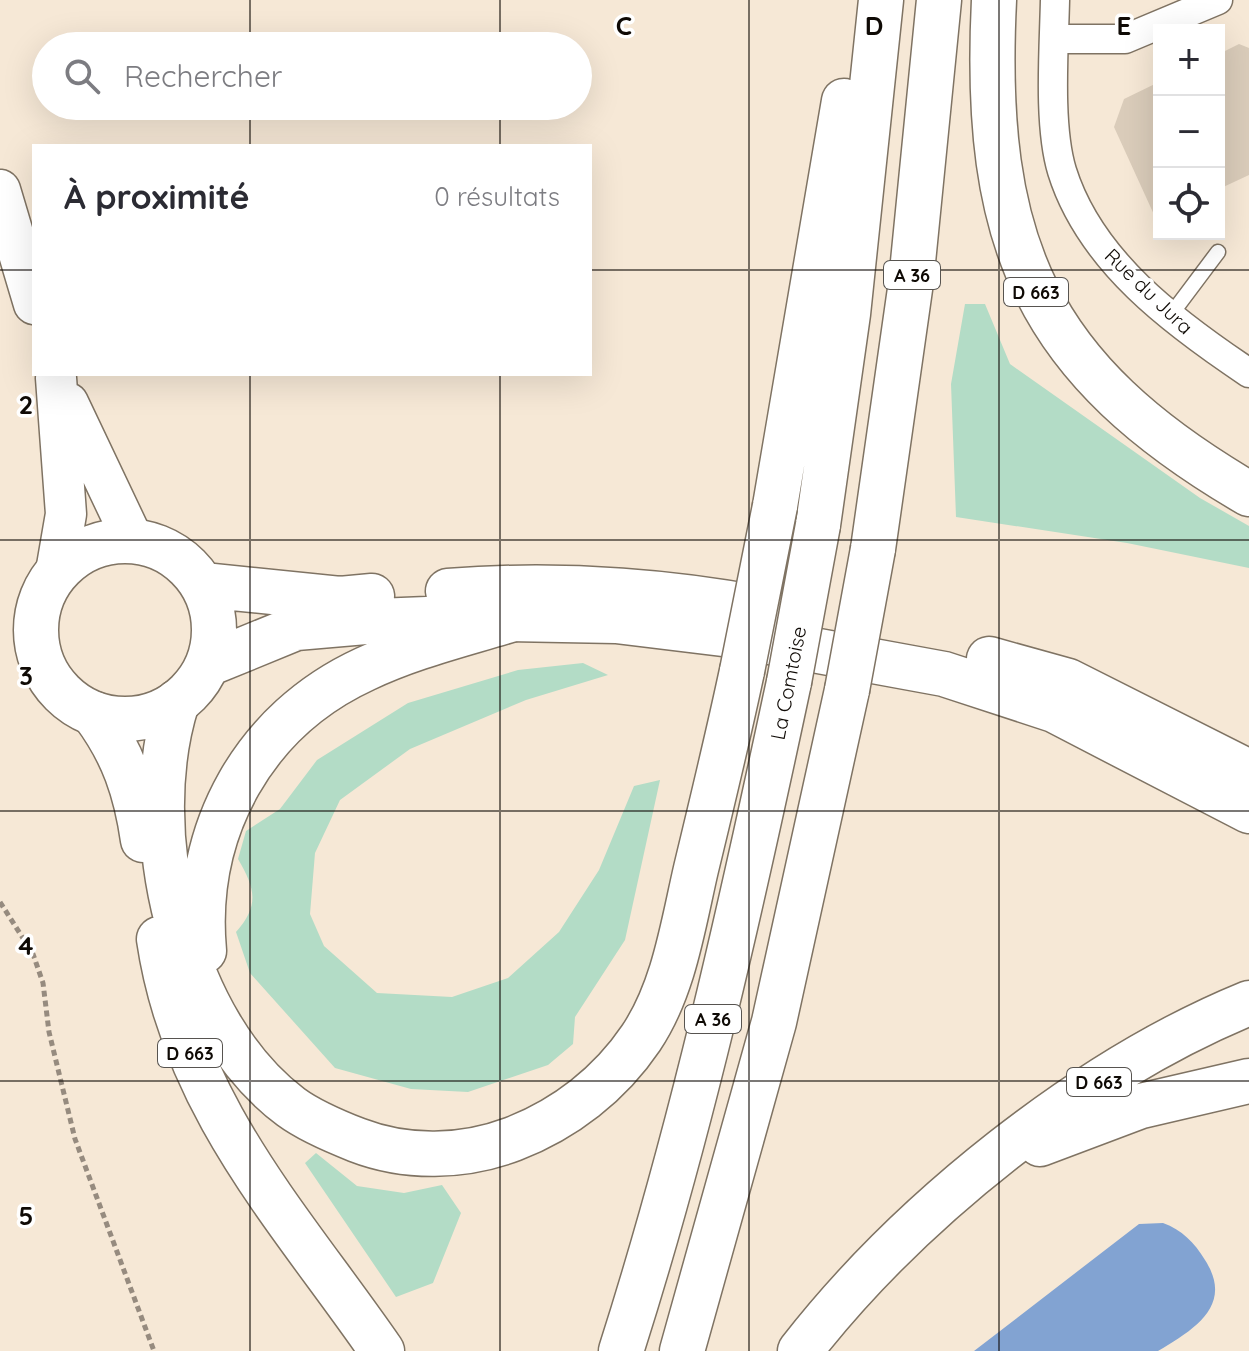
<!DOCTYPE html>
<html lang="fr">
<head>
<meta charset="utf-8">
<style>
	body { margin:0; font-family:Quicksand,sans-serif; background:#f7f7f7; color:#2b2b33 }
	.controls { position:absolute; right:24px; top:24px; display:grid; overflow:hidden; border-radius:0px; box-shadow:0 8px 32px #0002 }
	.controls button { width:72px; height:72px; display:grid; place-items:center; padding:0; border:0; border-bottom:2px solid #e1e1e2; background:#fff; color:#2b2b33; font:40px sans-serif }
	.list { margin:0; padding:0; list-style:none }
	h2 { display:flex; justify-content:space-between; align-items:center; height:104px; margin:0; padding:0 32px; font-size:34px }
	h2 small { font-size:26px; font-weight:400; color:#7c7c81 }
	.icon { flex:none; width:44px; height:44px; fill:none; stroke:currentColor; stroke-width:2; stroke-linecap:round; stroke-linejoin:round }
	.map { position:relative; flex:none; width:1249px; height:1351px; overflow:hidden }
	.search { position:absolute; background:#fff; box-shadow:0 8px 32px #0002; left:32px; top:32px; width:560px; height:88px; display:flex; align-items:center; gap:20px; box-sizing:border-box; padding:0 28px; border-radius:44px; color:#7c7c81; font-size:30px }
	.panel { position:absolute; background:#fff; box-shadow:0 8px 32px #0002; left:32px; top:144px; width:560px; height:232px; border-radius:0px }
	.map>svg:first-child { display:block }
	.green { fill:#b3dcc6 }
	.water { fill:#82a3d2 }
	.building { fill:#daccba }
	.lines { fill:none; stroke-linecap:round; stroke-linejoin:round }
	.service-casing { stroke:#7f7363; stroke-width:17 }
	.minor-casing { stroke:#7f7363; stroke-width:31 }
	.secondary-casing { stroke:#7f7363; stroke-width:43 }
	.primary-casing { stroke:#7f7363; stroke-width:47 }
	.motorway-casing { stroke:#7f7363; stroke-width:47 }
	.path { stroke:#968b7f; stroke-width:5; stroke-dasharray:6 4; stroke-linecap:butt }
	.service { stroke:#fff; stroke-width:14 }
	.minor { stroke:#fff; stroke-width:28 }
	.secondary { stroke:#fff; stroke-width:40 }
	.primary { stroke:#fff; stroke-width:44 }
	.motorway { stroke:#fff; stroke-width:44 }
	.motorway-bridge-casing { stroke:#7f7363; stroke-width:47; stroke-linecap:butt }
	.motorway-bridge { stroke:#fff; stroke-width:44 }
	.grid { fill:none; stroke:#0f0a05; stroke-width:2; stroke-opacity:0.55 }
	.labels { text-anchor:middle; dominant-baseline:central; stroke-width:7; stroke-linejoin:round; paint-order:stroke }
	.shield { fill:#fff; stroke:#575450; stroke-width:2 }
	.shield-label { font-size:18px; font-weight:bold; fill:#0f0a05 }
	.street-label { font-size:20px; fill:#0f0a05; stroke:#fff }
	.grid-label { font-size:26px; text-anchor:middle; font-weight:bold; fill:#0f0a05; stroke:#fff; stroke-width:7; stroke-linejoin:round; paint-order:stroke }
</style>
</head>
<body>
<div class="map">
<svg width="1249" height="1351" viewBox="0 0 1249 1351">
	<rect width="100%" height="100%" fill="#f6e8d6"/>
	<path class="green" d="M965 304H985L1010 364 1200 498 1249 526V568L1127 543 956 517 951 384Z
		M583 663 608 675 526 700 410 749 340 800 315 853 310 914 324 946 377 993 452 997 508 978 559 932 599 870 634 786 660 780 625 940 575 1017 573 1044 548 1065 468 1092 411 1089 335 1068 250 973 236 932C260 905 255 888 238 859L246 831 280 809 317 760 408 703 518 670Z
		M316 1153 357 1186 404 1193 442 1185 461 1213 433 1283 396 1297 305 1163Z"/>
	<path class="water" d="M1163 1223C1182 1230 1194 1242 1205 1260 1234 1305 1195 1329 1158 1351H974L1139 1224Z"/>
	<path class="building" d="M1239 44 1249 48V175L1219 189V54Z
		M1159 82V217L1156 219 1114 127 1124 99Z"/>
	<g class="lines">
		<g class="service-casing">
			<path id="service" d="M1170 316 1218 252"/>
		</g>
		<g class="minor-casing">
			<path id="minor" d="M1055 0C1054 49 1048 125 1062 171 1090 261 1174 323 1249 373
				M1054 39H1125L1218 0"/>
		</g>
		<g class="secondary-casing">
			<path id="secondary" d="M0 190 34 304
				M68 403 133 540
				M56 572 66 514 56 378"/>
		</g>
		<g class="primary-casing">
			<path id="primary" d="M36 630a89 89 0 1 1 178 0a89 89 0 1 1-178 0Z
				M203 585 340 599 372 596
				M448 591C562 582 682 591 793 615
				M989 659 1068 681 1249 772
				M208 664 296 628 377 621 452 618 616 621 731 635 944 674 1054 710 1249 811"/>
		</g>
		<g class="motorway-casing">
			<path id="motorway" d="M994 0C982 243 1035 369 1249 494
				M775 506 844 101
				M818 525 848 314 881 0
				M873 549 911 282 939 0
				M177 702C136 830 180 1024 291 1107 310 1121 334 1131 357 1140 406 1159 463 1158 513 1139 565 1119 610 1084 641 1038 674 989 683 925 696 869 712 803 728 737 742 671
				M94 714C123 753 136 791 143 840
				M159 939C184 1107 290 1218 382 1351
				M204 951C193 830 254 720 365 669 411 647 461 635 510 620
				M1040 1144 1141 1106 1249 1081
				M621 1351C691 1132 741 907 789 682
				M682 1351 774 1022 847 690
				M800 1351C909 1211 1085 1070 1249 1003"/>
		</g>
		<path class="path" d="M0 902 33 954 43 983 49 1032 75 1139 154 1351"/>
		<use href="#service" class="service"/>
		<use href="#minor" class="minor"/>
		<use href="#secondary" class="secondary"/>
		<use href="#primary" class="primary"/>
		<use href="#motorway" class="motorway"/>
		<g class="motorway-bridge-casing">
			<path id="motorway-bridge" d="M742 671 775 506
				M789 682 818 525
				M847 690 873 549"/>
		</g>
		<use href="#motorway-bridge" class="motorway-bridge"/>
	</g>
	<path class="grid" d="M250 0V46M500 0V46M749 0V1351M999 0V1351M250 106V146M500 106V146M0 270H34M590 270H1249M250 374V1351M500 374V1351M0 540H1249M0 811H1249M0 1081H1249"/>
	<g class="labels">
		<g class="shield">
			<rect x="884" y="261" width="56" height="28" rx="6"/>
			<rect x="1004" y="278" width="64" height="28" rx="6"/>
			<rect x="685" y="1005" width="56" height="28" rx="6"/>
			<rect x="158" y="1039" width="64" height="28" rx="6"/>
			<rect x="1067" y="1068" width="64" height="28" rx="6"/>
		</g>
		<g class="shield-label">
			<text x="912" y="275">A 36</text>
			<text x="1036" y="292">D 663</text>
			<text x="713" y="1019">A 36</text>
			<text x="190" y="1053">D 663</text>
			<text x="1099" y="1082">D 663</text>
		</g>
		<g class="street-label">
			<text transform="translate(1149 291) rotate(44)">Rue du Jura</text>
			<text transform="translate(788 683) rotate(-79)">La Comtoise</text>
		</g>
	</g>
	<g class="grid-label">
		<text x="624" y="35">C</text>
		<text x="874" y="35">D</text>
		<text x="1124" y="35">E</text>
		<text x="26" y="414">2</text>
		<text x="26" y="685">3</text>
		<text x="26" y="955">4</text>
		<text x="26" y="1225">5</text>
	</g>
</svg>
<div class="controls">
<button>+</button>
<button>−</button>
<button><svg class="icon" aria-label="locate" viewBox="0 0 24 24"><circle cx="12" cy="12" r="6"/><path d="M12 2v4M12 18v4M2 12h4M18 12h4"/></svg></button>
</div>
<div class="search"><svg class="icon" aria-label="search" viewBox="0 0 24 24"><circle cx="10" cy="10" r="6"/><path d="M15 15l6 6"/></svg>Rechercher</div>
<section class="panel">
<h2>À proximité<small>0 résultats</small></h2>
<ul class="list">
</ul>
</section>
</div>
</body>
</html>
